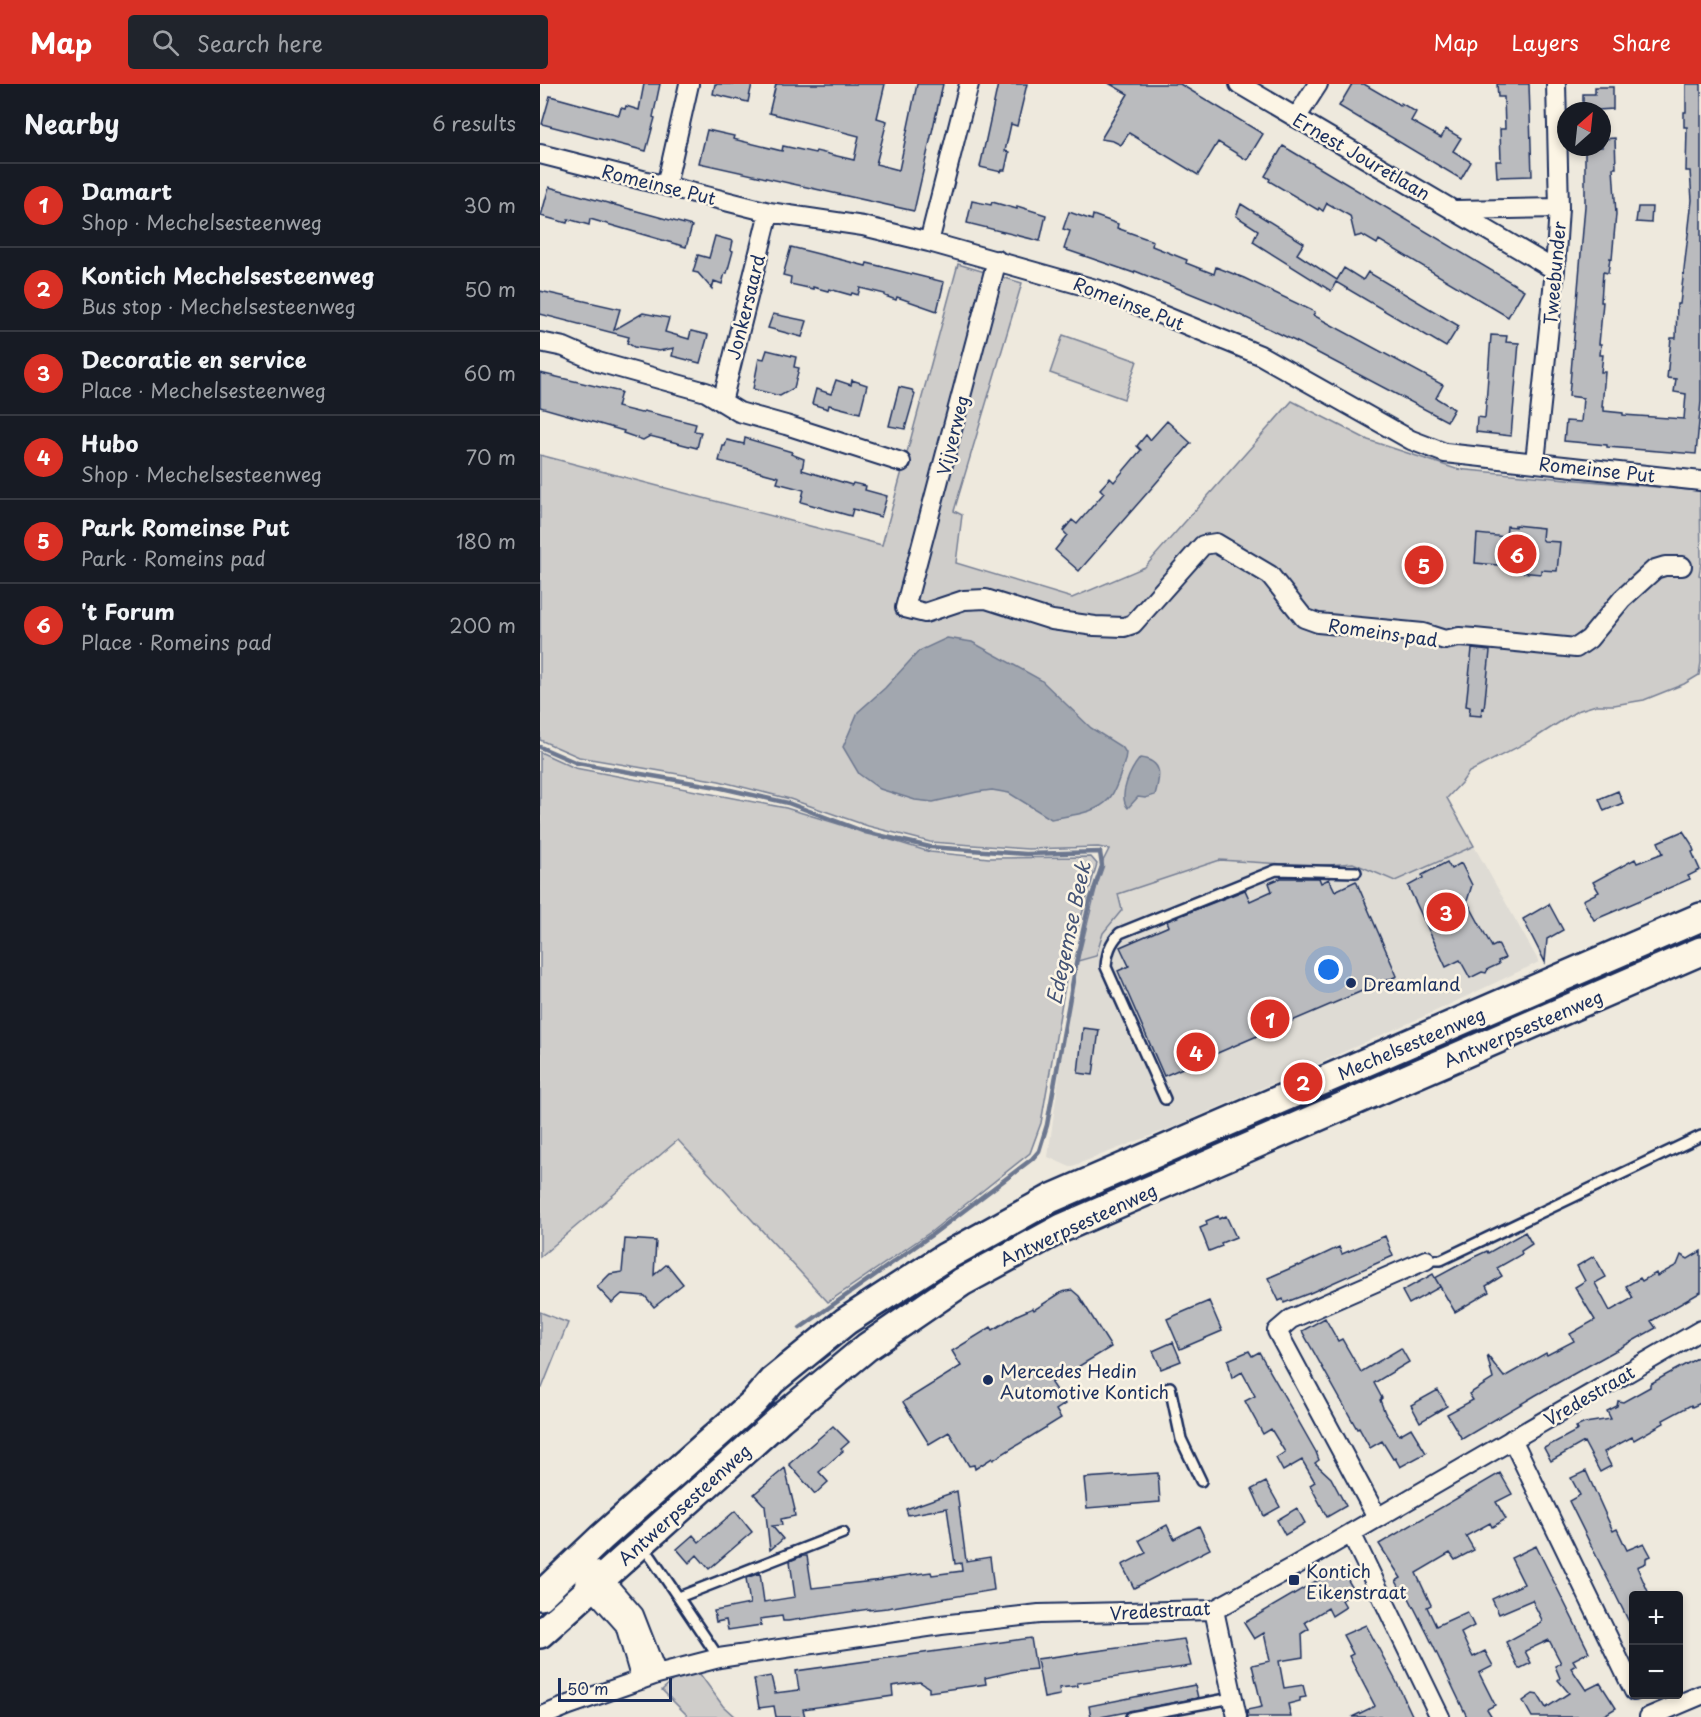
<!DOCTYPE html>
<html lang="en">
<head>
<meta charset="utf-8">
<style>
	body { margin:0; font-family:"Playpen Sans",sans-serif; background:#20242c; color:#f1f3f6 }
	.controls { position:absolute; right:18px; bottom:18px; display:grid; overflow:hidden; border-radius:6px; box-shadow:0 3px 9px #0003 }
	.controls button { width:54px; height:54px; display:grid; place-items:center; padding:0; border:0; border-bottom:2px solid #363941; background:#171b24; color:#f1f3f6; font:30px sans-serif }
	.compass { position:absolute; left:1017px; top:18px; width:54px; height:54px; border-radius:50%; background:#171b24; box-shadow:0 3px 9px #0003; rotate:27deg }
	.scale { position:absolute; left:18px; bottom:15px; width:114px; box-sizing:border-box; padding-left:6px; border:3px solid #1b2f5e; border-top:0; font-size:16px; line-height:21px; white-space:nowrap; color:#1b2f5e; -webkit-text-stroke:4px #fcf5e5; paint-order:stroke }
	.you { position:absolute; left:789px; top:886px; width:21px; height:21px; margin:-15px; border:4px solid #fff; border-radius:50%; background:#1a73e8; box-shadow:0 0 0 9px #1a73e833 }
	.badge { display:grid; place-items:center; width:39px; height:39px; border-radius:50%; background:#d93025; color:#fff; font-size:20px; font-weight:700 }
	.pin { position:absolute; translate:-50% -50%; border:3px solid #fff; box-shadow:0 2px 6px #0006 }
	.list { margin:0; padding:0; list-style:none }
	h2 { display:flex; justify-content:space-between; align-items:center; height:78px; margin:0; padding:0 24px; font-size:26px }
	h2 small { font-size:20px; font-weight:400; color:#9ea1a6 }
	.list li { display:grid; grid-template-columns:39px 1fr auto; gap:18px; align-items:center; box-sizing:border-box; height:84px; padding:0 24px; border-top:2px solid #363941 }
	.list b { display:block; font-size:22px; white-space:nowrap }
	.list p { margin:0; font-size:20px; white-space:nowrap; color:#9ea1a6 }
	.list em { font-size:20px; font-style:normal; color:#9ea1a6 }
	.icon { flex:none; width:33px; height:33px; fill:none; stroke:currentColor; stroke-width:2; stroke-linecap:round; stroke-linejoin:round }
	.map { position:relative; flex:none; width:1161px; height:1633px; overflow:hidden }
	header { display:flex; align-items:center; gap:36px; box-sizing:border-box; height:84px; padding:0 30px; background:#d93025; color:#fff }
	header strong { font-size:28px }
	nav { display:flex; gap:33px; margin-inline-start:auto; font-size:21px }
	.search { width:420px; height:54px; background:#20242c; display:flex; align-items:center; gap:15px; box-sizing:border-box; padding:0 21px; border-radius:6px; color:#9ea1a6; font-size:22px }
	main { display:flex }
	aside { flex:1; background:#171b24 }
	.map>svg:first-child { display:block }
	.built { fill:#dedbd4 }
	.green { fill:#cfcdca; stroke:#757e94; stroke-width:1.5 }
	.water { fill:#a2a7af; stroke:#6c778f; stroke-width:1.5 }
	.lines { fill:none; stroke-linecap:round; stroke-linejoin:round }
	.stream { stroke:#6c778f; stroke-width:4.5 }
	.building { fill:#babbbe; stroke:#1b2f5e; stroke-width:1.5 }
	.lane-casing { stroke:#1b2f5e; stroke-width:14 }
	.street-casing { stroke:#1b2f5e; stroke-width:22 }
	.primary-casing { stroke:#1b2f5e; stroke-width:32 }
	.lane { stroke:#fcf5e5; stroke-width:9 }
	.street { stroke:#fcf5e5; stroke-width:18 }
	.primary { stroke:#fcf5e5; stroke-width:27 }
	.poi-dot { fill:#1b2f5e; stroke:#fcf5e5; stroke-width:2 }
	.labels { text-anchor:middle; dominant-baseline:central; stroke-width:5; stroke-linejoin:round; paint-order:stroke }
	.street-label { font-size:18px; fill:#1b2f5e; stroke:#fcf5e5 }
	.poi-label { font-size:18px; fill:#1b2f5e; stroke:#fcf5e5; text-anchor:start }
	.water-label { font-size:20px; font-style:italic; fill:#445376; stroke:#fcf5e5 }
</style>
</head>
<body>
<header>
<strong>Map</strong>
<div class="search"><svg class="icon" aria-label="search" viewBox="0 0 24 24"><circle cx="10" cy="10" r="6"/><path d="M15 15l6 6"/></svg>Search here</div>
<nav><a>Map</a><a>Layers</a><a>Share</a></nav>
</header>
<main>
<aside>
<h2>Nearby<small>6 results</small></h2>
<ul class="list">
<li><span class="badge">1</span><div><b>Damart</b><p>Shop · Mechelsesteenweg</p></div><em>30 m</em></li>
<li><span class="badge">2</span><div><b>Kontich Mechelsesteenweg</b><p>Bus stop · Mechelsesteenweg</p></div><em>50 m</em></li>
<li><span class="badge">3</span><div><b>Decoratie en service</b><p>Place · Mechelsesteenweg</p></div><em>60 m</em></li>
<li><span class="badge">4</span><div><b>Hubo</b><p>Shop · Mechelsesteenweg</p></div><em>70 m</em></li>
<li><span class="badge">5</span><div><b>Park Romeinse Put</b><p>Park · Romeins pad</p></div><em>180 m</em></li>
<li><span class="badge">6</span><div><b>'t Forum</b><p>Place · Romeins pad</p></div><em>200 m</em></li>
</ul>
</aside>
<div class="map">
<svg width="1161" height="1633" viewBox="0 0 1161 1633">
	<rect width="100%" height="100%" fill="#eee9dd"/>
	<filter id="ink" filterUnits="userSpaceOnUse"><feTurbulence type="fractalNoise" baseFrequency=".0167" numOctaves="2"/><feDisplacementMap in="SourceGraphic" scale="12" xChannelSelector="R" yChannelSelector="G"/><feConvolveMatrix kernelMatrix="1 2 1 2 8 2 1 2 1" color-interpolation-filters="sRGB"/></filter>
	<g filter="url(#ink)">
		<path class="built" d="M934 762 999 878 887 931 636 1042 530 1083 508 1073 522 970 538 877 556 872 563 849 582 827 578 810 680 776 777 782 813 779 855 797Z"/>
		<path class="green" d="M418 180 482 199 414 427 422 431 416 479 532 514 605 483 752 317 828 356 916 385 1160 407 1161 479 1159 491 1161 492V578L1159 591 1144 600 1104 616 1074 621H1056L1037 627 995 654 929 688 922 698 907 714 934 762 855 797 813 779 777 782 680 776 578 810 582 826 563 849 556 872 538 877 563 777 569 765 558 763 488 765 390 758 328 742 250 715 179 697 39 673 0 656V371L342 461Z
			M523 251 597 277 584 315 510 289Z
			M0 668 35 684 246 724 390 768 449 774 551 773 557 780 531 867 501 1039 490 1069 392 1147 288 1218 138 1056 0 1173Z
			M0 1228 28 1239 2 1304 0 1303Z
			M152 1579 183 1622 195 1633H149L122 1606Z"/>
		<path class="water" d="M407 554 432 558 501 596 551 644 583 664 586 669 585 676C581 688 577 706 569 715 556 730 529 731 511 735L469 709 452 706 437 708 393 718 375 716 340 705 319 690 303 663 318 628 345 604 379 567Z
			M600 674C624 677 620 693 615 711L605 714 598 713 588 724C577 712 591 685 600 674Z"/>
		<g class="lines">
			<path class="stream" d="M0 663 37 679 177 703 248 719 325 748 390 763 486 770 560 768 562 782 549 820 538 869 507 1041 499 1067 492 1075 393 1150 260 1244"/>
		</g>
		<path class="building" d="M104 0H120L113 33 115 34 106 67 2 40 10 12 79 31 81 24 85 25 86 22 99 26Z
			M175 0H212L208 18 173 10Z
			M236 0H345L337 34 347 37 336 80 359 86 377 0H403L374 127 159 79 167 46 194 52 193 55 242 67 243 62 275 69 276 67 314 76 319 52 229 29Z
			M458 0H487L477 42 471 40 465 67 469 68 465 86H462L461 88 440 83Z
			M570 0H640L723 50 707 76 678 58 658 91 589 49 581 61 573 57 561 55 588 10Z
			M812 0H824L860 21 861 19 876 28 871 37 901 54 906 45 921 54 913 67 931 78 921 95 799 22Z
			M957 0H989L992 92 957 93 956 77H961L960 45H965L964 13H958Z
			M1146 0H1161V317L1156 370 1067 363V361L1024 357 1026 337 1041 338 1043 314 1029 312 1045 122V63H1062V55L1075 54 1076 84H1073L1076 130 1072 175 1070 174 1068 189 1063 188 1061 218H1063L1059 260H1061L1060 271H1063L1061 288H1065L1062 323H1064V327L1083 329V331L1144 335 1146 310 1134 308 1136 295 1127 294 1131 254H1136L1137 220H1140L1152 116 1150 87H1146L1147 43H1144V28H1146Z
			M1055 3H1073V25L1043 27V10H1055Z
			M743 62 984 206 968 233 839 156 837 160 822 151 815 153 810 132 787 119 783 127 779 124 778 126 729 97 730 95 725 92Z
			M9 103 152 142 146 163 50 135 49 141 28 135 27 139 1 132Z
			M432 117 451 121 452 118 477 125V122L506 131 500 157 427 139Z
			M701 120 764 159 757 170 797 196 804 184 823 196 828 188 919 242 906 263 796 198 791 207 713 158 718 146 696 132Z
			M1098 123H1112L1111 139 1096 138Z
			M529 128 552 136 553 131 578 140 577 144 613 157 612 162 647 176 646 179 674 190 676 183 704 194 775 228 773 231 903 301 896 314 914 325 907 337 759 259 679 221 595 187 594 189 524 165 530 147 523 145Z
			M175 152 193 157 191 166 193 167 187 189H185L182 200 174 197 172 205 158 189 153 188 158 171 169 174Z
			M251 163 326 182 327 179 404 198 397 227 357 213 356 216 345 212V210L320 204 318 211 312 209 311 211 289 205 288 207 273 203V205L250 200 251 193 243 191Z
			M0 207 80 225 74 246 103 229 129 234 125 248 149 255 151 247 168 251 160 279 132 272 134 264 119 267 94 263 87 259 89 253 0 230Z
			M233 230 267 237 262 253 228 244Z
			M951 251 967 252 966 258 979 259 971 352 936 348 937 333 945 334Z
			M227 266 256 273 254 283 259 284 254 304 240 312 213 305 219 274 224 275Z
			M0 289 81 308 77 323 101 329 104 327 156 340 154 347 161 348 157 364 110 352 103 356 83 349 84 347 0 323Z
			M296 296 311 301 312 296 327 301 320 329 289 321 288 325 272 320 276 305 291 310Z
			M359 303 372 306 375 310 365 345 349 342Z
			M627 337 651 359 539 487 515 466 527 451 523 447 532 436 537 440 564 409 560 405 570 394 574 398 601 366 597 362 606 351 610 356Z
			M205 354 252 368 251 370 264 375 262 386 312 401 313 399 326 402 325 406 347 412 341 433 313 425 311 432 261 418 264 406 237 399 239 393 179 377 183 362H185L187 356 204 360Z
			M975 441 1003 444 1002 455 1004 457 1020 458 1017 487 1001 486V490L968 487 969 482 935 479 937 450 966 453 967 442 975 443Z
			M932 565 950 567 944 625 942 624 941 632 929 631 930 623 926 622Z
			M1078 707 1083 719 1064 727 1059 715Z
			M1143 747 1151 759 1154 767 1152 768 1160 786 1148 792 1150 795 1054 836 1043 816 1059 808 1053 798 1095 775 1097 779 1123 769 1118 758Z
			M907 778 911 785 921 779 932 801 927 817 952 863 958 860 965 874 958 877 959 880 948 885 946 889 942 888 930 894 920 876 906 883 868 802 883 794 882 791Z
			M741 794H779L781 799 789 795 795 807 816 797 857 892 624 992 578 887 589 882 580 863 629 842 627 837 705 806 710 817 732 807 729 799Z
			M1009 820 1023 846 1007 855 1005 878 983 835Z
			M543 944 559 946 553 991 538 989Z
			M678 1132 679 1135 686 1132 696 1153 681 1159 682 1162 669 1167 660 1144 667 1141 666 1137Z
			M985 1148 992 1160 981 1167 982 1170 957 1184 962 1192 946 1202 949 1208 915 1228 895 1194 934 1173 947 1167 948 1169Z
			M845 1152 853 1172 770 1209 744 1219 743 1215 739 1217 728 1194 758 1181 759 1182 799 1163 802 1170Z
			M85 1155 116 1157 114 1191 127 1180 143 1200 114 1223 105 1212 82 1210 72 1219 57 1203 70 1190 82 1188Z
			M1161 1167V1208L1111 1237 1116 1244 996 1311 922 1355 907 1330 933 1316 929 1310 953 1295 947 1271 964 1293 1006 1269 1007 1271 1034 1257 1030 1250 1055 1236 1035 1203 1045 1197 1037 1182 1054 1172 1066 1193 1055 1199 1070 1227 1093 1214 1086 1202 1100 1194 1102 1197 1116 1189 1117 1192 1137 1181 1141 1171 1148 1175Z
			M893 1190 900 1203 869 1220 862 1207Z
			M532 1206 539 1212 571 1263 511 1299 525 1320 516 1326 521 1334 453 1376 452 1374 435 1385 434 1381 429 1382 409 1348 389 1360 363 1318 421 1282 412 1267 451 1243 453 1246 477 1231 493 1224 494 1226 522 1208Z
			M669 1217 682 1247 640 1265 627 1235Z
			M785 1234 798 1257 802 1255 821 1288 861 1264 869 1278 834 1299 842 1314 840 1316 845 1329 859 1351 871 1344 886 1369 860 1383 855 1374 853 1375 842 1357 830 1364 819 1344 817 1345 762 1247Z
			M633 1258 641 1277 621 1285 613 1267Z
			M709 1267 712 1272 719 1268 776 1368 779 1376 775 1379 791 1394 806 1422 787 1433 770 1401 775 1398 762 1376 743 1387 736 1374 745 1368 731 1345 723 1350 705 1317 715 1312 702 1288 692 1294 688 1276Z
			M1161 1272V1319L1152 1323 1151 1321 1123 1336 1124 1339 1094 1356 1092 1353 1064 1368 1071 1382 1060 1388 1044 1358 1011 1377 1004 1364 1038 1346 1036 1343 1045 1339 1071 1335 1067 1327 1077 1322 1078 1317 1083 1318 1110 1303V1300L1126 1291Z
			M898 1306 907 1322 880 1338 871 1321Z
			M293 1342 309 1358 301 1365 303 1367 279 1388 288 1398 275 1410 249 1380Z
			M245 1384 255 1426H254L255 1432 241 1435 242 1441 232 1442 243 1455 230 1466 225 1422 214 1410Z
			M1046 1387 1073 1447 1077 1445 1087 1466 1104 1459 1111 1472 1106 1474V1479L1097 1483 1110 1512H1094V1548L1029 1417 1040 1411 1031 1394Z
			M618 1389 620 1418 547 1424 544 1394Z
			M960 1389 972 1410 956 1418 966 1435 952 1443 950 1439 926 1452 934 1466 915 1476 910 1469 876 1489 891 1521 887 1523 896 1542 927 1528 934 1542 921 1549 927 1562 933 1573 945 1567 953 1582 939 1589 955 1621 947 1625 952 1633H927L888 1551 868 1512 865 1513 856 1497 861 1494 839 1460Z
			M726 1398 740 1423 724 1432 712 1405Z
			M417 1407 426 1477 450 1473 454 1506 347 1524 329 1526V1525L248 1537H243L242 1532 220 1535 221 1541 188 1546 186 1536 176 1538 174 1527 210 1520 206 1494 220 1489 224 1518 255 1513 250 1477 262 1472H267L272 1504 342 1496V1495L369 1491 391 1488 392 1491 422 1487 421 1479 415 1480 407 1424 368 1431 366 1425Z
			M757 1424 765 1439 745 1451 737 1436Z
			M195 1427 212 1448 169 1485 157 1471 149 1479 137 1465 153 1451 159 1458Z
			M627 1441 634 1455 659 1442 670 1465 594 1504 582 1481 606 1469 599 1456Z
			M996 1462 1049 1568 1033 1576 1036 1581 1031 1584 1046 1606 1060 1599 1076 1624 1061 1633H992L983 1617 993 1610 998 1611 1006 1624 1029 1609 1018 1596 1020 1594 1015 1582 1021 1579 1009 1556 985 1567 991 1579 979 1585 966 1558 1001 1539 1002 1536 992 1516 959 1530 952 1515 984 1500 971 1474Z
			M793 1487 798 1495 805 1491 815 1508 802 1516 806 1523 792 1532 788 1524 765 1538 769 1545 762 1549 763 1573 739 1577 744 1604 763 1601 766 1613 760 1614V1617L748 1620 751 1633H708L707 1626 722 1623 712 1581 730 1577 724 1549 714 1555 704 1539Z
			M826 1541 856 1597 873 1633H812L835 1622 809 1572 813 1570 803 1551Z
			M491 1554 496 1585 476 1587 445 1594 446 1600 389 1608V1604L380 1598 352 1602 353 1612 263 1625 265 1633H236L234 1622 219 1624 214 1595 231 1592 235 1609 259 1606 256 1587Z
			M644 1555 651 1582 537 1599 538 1602 519 1604 520 1611 504 1614 497 1575Z
			M655 1601 658 1614 561 1633H551L549 1622Z"/>
		<g class="lines">
			<g class="lane-casing">
				<path id="lane" d="M625 1015 566 883C567 869 570 859 580 849L736 786 816 788
					M886 1176H901L1161 1052
					M630 1303 641 1355 661 1397
					M111 1473 179 1574
					M139 1513 303 1449
					M591 1633 692 1614"/>
			</g>
			<g class="street-casing">
				<path id="street" d="M699 0 1015 186
					M756 34 778 0
					M0 70 229 128 323 142 389 158 566 208 720 271 871 356 905 369 1161 397
					M126 102 149 0
					M916 126 1019 124
					M389 158 429 0
					M457 176 365 524 385 529 424 516 446 515 512 536 555 542 584 543 593 540 663 461 676 459 730 491 764 534 778 539 883 549 905 556 919 553 934 554 1036 564 1049 555 1082 515 1115 485 1125 482H1142
					M0 258 24 263 58 278 166 308 199 328 246 341 361 378
					M182 318 229 128
					M995 378 1015 186 1019 124 1016 0
					M972 1355 1094 1607
					M837 1433 737 1247 751 1235 886 1176
					M811 1449 900 1633
					M39 1474 62 1494 94 1531 117 1590
					M45 1496 85 1541 101 1596
					M674 1526 697 1633
					M0 1633 29 1621 117 1590 179 1574 401 1541 499 1530 674 1526 751 1484 1161 1246
					M1109 1633 1161 1611"/>
			</g>
			<g class="primary-casing">
				<path id="primary" d="M0 1512 61 1454 213 1319 232 1297 306 1237 405 1173 512 1114 1161 833
					M0 1550 240 1335 327 1263 422 1198 522 1144 1161 867"/>
			</g>
			<use href="#lane" class="lane"/>
			<use href="#street" class="street"/>
			<use href="#primary" class="primary"/>
		</g>
	</g>
	<g class="poi-dot">
		<circle cx="811" cy="899" r="6"/>
		<circle cx="448" cy="1296" r="6"/>
		<rect x="748" y="1490" width="12" height="12" rx="3"/>
	</g>
	<g class="labels">
		<g class="street-label">
			<text transform="translate(822 72) rotate(30)">Ernest Jouretlaan</text>
			<text transform="translate(119 100) rotate(14)">Romeinse Put</text>
			<text transform="translate(1014 189) rotate(-85)">Tweebunder</text>
			<text transform="translate(589 219) rotate(21)">Romeinse Put</text>
			<text transform="translate(205 223) rotate(-76)">Jonkersaard</text>
			<text transform="translate(412 351) rotate(-76)">Vijverweg</text>
			<text transform="translate(1057 385) rotate(6)">Romeinse Put</text>
			<text transform="translate(843 548) rotate(8)">Romeins pad</text>
			<text transform="translate(983 944) rotate(-23)">Antwerpsesteenweg</text>
			<text transform="translate(871 959) rotate(-23)">Mechelsesteenweg</text>
			<text transform="translate(538 1140) rotate(-25)">Antwerpsesteenweg</text>
			<text transform="translate(1049 1311) rotate(-30)">Vredestraat</text>
			<text transform="translate(144 1420) rotate(-42)">Antwerpsesteenweg</text>
			<text transform="translate(620 1526) rotate(-3)">Vredestraat</text>
		</g>
		<g class="poi-label">
			<text x="823" y="899">Dreamland</text>
			<text x="460" y="1286">Mercedes Hedin<tspan x="460" dy="21">Automotive Kontich</tspan></text>
			<text x="766" y="1486">Kontich<tspan x="766" dy="21">Eikenstraat</tspan></text>
		</g>
		<g class="water-label">
			<text transform="translate(528 849) rotate(-78)">Edegemse Beek</text>
		</g>
	</g>
</svg>
<div class="controls">
<button>+</button>
<button>−</button>
</div>
<svg class="compass" viewBox="-18 -18 36 36"><path d="M0-13l5 13h-10z" fill="#e53935"/><path d="M0 13l5-13h-10z" fill="#9ea1a6"/></svg>
<div class="scale">50 m</div>
<div class="you"></div>
<div class="pin badge" style="left:730px;top:935px">1</div>
<div class="pin badge" style="left:763px;top:998px">2</div>
<div class="pin badge" style="left:906px;top:828px">3</div>
<div class="pin badge" style="left:656px;top:968px">4</div>
<div class="pin badge" style="left:884px;top:481px">5</div>
<div class="pin badge" style="left:977px;top:470px">6</div>
</div>
</main>
</body>
</html>
